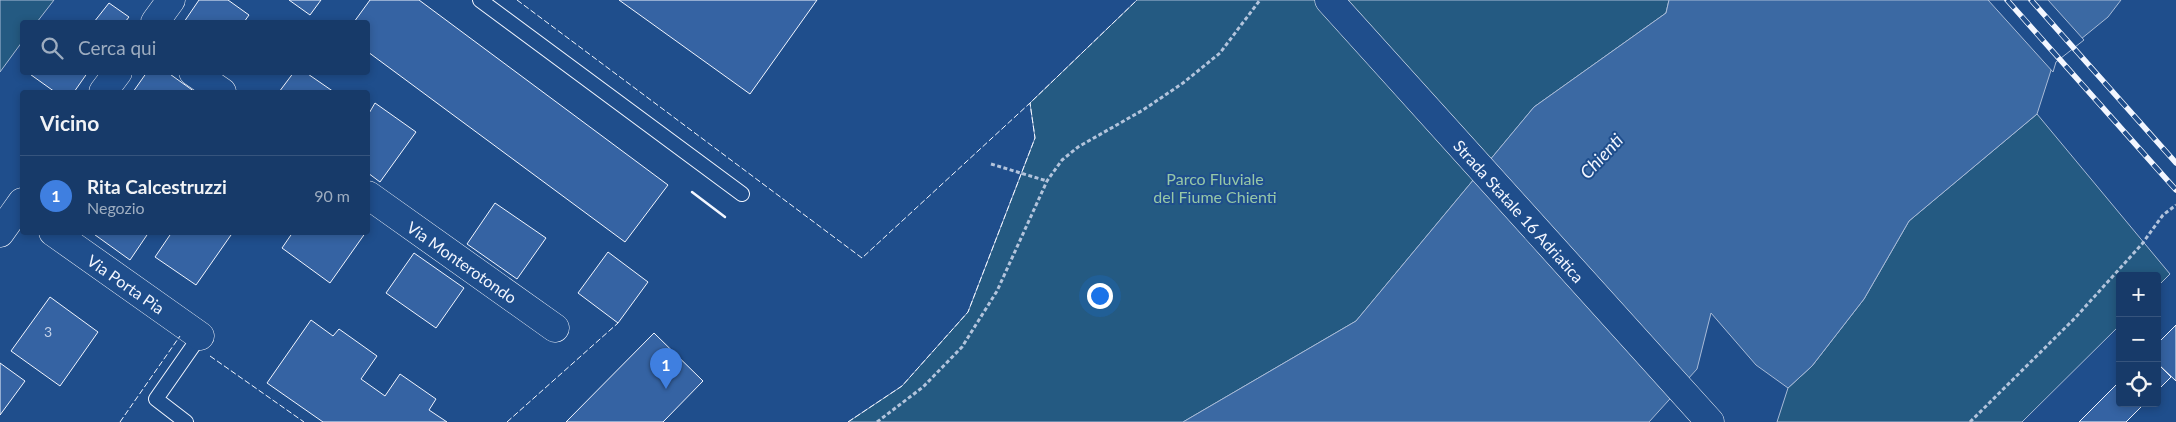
<!DOCTYPE html>
<html lang="it">
<head>
<meta charset="utf-8">
<style>
	body { margin:0; font-family:Lato,sans-serif; background:#20416f; color:#f1f3f6 }
	.controls { position:absolute; right:15px; bottom:15px; display:grid; overflow:hidden; border-radius:5px; box-shadow:0 2px 8px #0003 }
	.controls button { width:45px; height:45px; display:grid; place-items:center; padding:0; border:0; border-bottom:1px solid #36547d; background:#173a69; color:#f1f3f6; font:25px sans-serif }
	.you { position:absolute; left:1099px; top:295px; width:18px; height:18px; margin:-12px; border:4px solid #fff; border-radius:50%; background:#1a73e8; box-shadow:0 0 0 8px #1a73e833 }
	.badge { display:grid; place-items:center; width:32px; height:32px; border-radius:50%; background:#e797bd; color:#fff; font-size:16px; font-weight:700 }
	.pin { position:absolute; translate:-50% -41px; filter:drop-shadow(0 1px 2px #0008) }
	.pin::after { content:''; position:absolute; top:26px; width:18px; height:15px; background:inherit; clip-path:polygon(0 0,100% 0,50% 100%) }
	.list { margin:0; padding:0; list-style:none }
	h2 { display:flex; justify-content:space-between; align-items:center; height:65px; margin:0; padding:0 20px; font-size:21px }
	h2 small { font-size:16px; font-weight:400; color:#9eadc0 }
	.list li { display:grid; grid-template-columns:32px 1fr auto; gap:15px; align-items:center; box-sizing:border-box; height:80px; padding:0 20px; border-top:1px solid #36547d }
	.list b { display:block; font-size:19px; white-space:nowrap }
	.list p { margin:0; font-size:16px; white-space:nowrap; color:#9eadc0 }
	.list em { font-size:16px; font-style:normal; color:#9eadc0 }
	.icon { flex:none; width:28px; height:28px; fill:none; stroke:currentColor; stroke-width:2; stroke-linecap:round; stroke-linejoin:round }
	.map { position:relative; flex:none; width:2176px; height:422px; overflow:hidden }
	.search { position:absolute; background:#173a69; box-shadow:0 2px 8px #0003; left:20px; top:20px; width:350px; height:55px; display:flex; align-items:center; gap:12px; box-sizing:border-box; padding:0 18px; border-radius:5px; color:#9eadc0; font-size:19px }
	.panel { position:absolute; background:#173a69; box-shadow:0 2px 8px #0003; left:20px; top:90px; width:350px; height:145px; border-radius:5px }
	.map>svg:first-child { display:block }
	.green { fill:#245a82; stroke:#a8bbd7 }
	.water { fill:#3b69a3; stroke:#a8bbd7 }
	.pier { fill:#1f4e8c; stroke:#a8bbd7 }
	.building { fill:#3563a3; stroke:#f2f6ff }
	.lines { fill:none; stroke-linecap:round; stroke-linejoin:round }
	.service-casing { stroke:#f2f6ff; stroke-width:16 }
	.minor-casing { stroke:#f2f6ff; stroke-width:29 }
	.primary-casing { stroke:#f2f6ff; stroke-width:29 }
	.path { stroke:#b3c4dc; stroke-width:3; stroke-dasharray:4 2.5; stroke-linecap:butt }
	.service { stroke:#1f4e8c; stroke-width:14 }
	.minor { stroke:#1f4e8c; stroke-width:28 }
	.primary { stroke:#1f4e8c; stroke-width:28 }
	.rail-casing { stroke:#f2f6ff; stroke-width:5.5 }
	.rail { stroke:#1f4e8c; stroke-width:4; stroke-dasharray:11; stroke-linecap:butt }
	.fence { stroke:#f2f6ff; stroke-width:1; stroke-dasharray:6 2.5; stroke-linecap:butt }
	.wall { stroke:#f2f6ff; stroke-width:2.5 }
	.labels { text-anchor:middle; dominant-baseline:central; stroke-width:4; stroke-linejoin:round; paint-order:stroke }
	.number-label { font-size:14px; fill:#c3d1e8 }
	.park-label { font-size:16px; fill:#97c8a6; stroke:#1f4e8c }
	.street-label { font-size:16px; fill:#f2f6ff; stroke:#1f4e8c }
	.water-label { font-size:18px; font-style:italic; fill:#f2f6ff; stroke:#1f4e8c }
</style>
</head>
<body>
<div class="map">
<svg width="2176" height="422" viewBox="0 0 2176 422">
	<rect width="100%" height="100%" fill="#1f4e8c"/>
	<path class="green" d="M0 0H54L37 22H22V42L0 72Z
		M1137 0H1669L1666 13 1534 107 1356 321 1183 422H848L902 386 968 312 1035 138 1030 103Z
		M2037 114 2170 274 2157 287V276H2120V325L2022 422H1777L1788 388 1812 366 1864 299 1909 221Z"/>
	<path class="water" d="M1669 0H2121L2108 17 2054 61 2037 114 1909 221 1864 299 1812 366 1788 388 1756 365 1711 313 1697 369 1649 422H1183L1356 321 1534 107 1666 13Z"/>
	<path class="pier" d="M1988 0H2048L2084 40 2056 62 2053 72Z"/>
	<path class="building" d="M199 0H228L249 15 244 22H184Z
		M289 0H321L310 15Z
		M370 0H419L668 185 625 242 368 52V22H354Z
		M619 0H817L750 94Z
		M109 3 129 17 125 22H94Z
		M27 72H88L74 92H55Z
		M147 72H167L195 92H133Z
		M294 72H305L334 92H279Z
		M375 103 416 132 380 182 368 173V115Z
		M495 203 546 238 517 279 467 244Z
		M91 232H149L130 260Z
		M172 232H228L231 235 196 285 155 257Z
		M293 232H366L330 283 282 248Z
		M608 252 648 282 618 323 578 293Z
		M414 253 464 288 436 328 386 293Z
		M50 297 98 332 60 386 11 351Z
		M311 320 333 336 339 329 377 356 361 379 385 396 400 374 436 399 429 410 447 422H323L267 383Z
		M2176 325V381L2157 363V344Z
		M654 333 703 381 663 422H566Z
		M0 363 25 381 0 415Z
		M2157 363 2171 377 2157 391Z
		M2120 381V403H2145L2126 422H2079Z"/>
	<g class="lines">
		<g class="service-casing">
			<path id="service" d="M480 0 742 194
				M186 422 156 399 200 336"/>
		</g>
		<g class="minor-casing">
			<path id="minor" d="M155 22 171 0
				M193 72 222 92
				M103 92 118 72
				M368 195 555 328
				M53 232 200 336
				M0 233 22 202"/>
		</g>
		<g class="primary-casing">
			<path id="primary" d="M1329 0 1710 422"/>
		</g>
		<path class="path" d="M991 164 1047 181
			M877 422 923 387 962 347 997 291 1047 181 1062 160 1078 147 1143 110 1183 83 1220 53 1260 0
			M1970 422 2075 318 2142 244 2163 215 2176 205"/>
		<use href="#service" class="service"/>
		<use href="#minor" class="minor"/>
		<use href="#primary" class="primary"/>
		<g class="rail-casing">
			<path id="rail" d="M2007 0 2176 190
				M2031 0 2176 163"/>
		</g>
		<use href="#rail" class="rail"/>
		<path class="fence" d="M517 0 862 258 1030 103 1137 0
			M210 356 304 422
			M120 422 180 336
			M507 422 618 323
			M848 422 902 386 968 312 1035 138 1030 103"/>
		<path class="wall" d="M692 192 725 217"/>
	</g>
	<g class="labels">
		<g class="number-label">
			<text x="48" y="331">3</text>
		</g>
		<g class="park-label">
			<text x="1215" y="178">Parco Fluviale<tspan x="1215" dy="18">del Fiume Chienti</tspan></text>
		</g>
		<g class="street-label">
			<text transform="translate(1519 211) rotate(48)">Strada Statale 16 Adriatica</text>
			<text transform="translate(462 262) rotate(35)">Via Monterotondo</text>
			<text transform="translate(126 284) rotate(35)">Via Porta Pia</text>
		</g>
		<g class="water-label">
			<text transform="translate(1601 156) rotate(-47)">Chienti</text>
		</g>
	</g>
</svg>
<div class="controls">
<button>+</button>
<button>−</button>
<button><svg class="icon" aria-label="locate" viewBox="0 0 24 24"><circle cx="12" cy="12" r="6"/><path d="M12 2v4M12 18v4M2 12h4M18 12h4"/></svg></button>
</div>
<div class="you"></div>
<div class="pin badge" style="left:666px;top:389px;background:#3f7fe0">1</div>
<div class="search"><svg class="icon" aria-label="search" viewBox="0 0 24 24"><circle cx="10" cy="10" r="6"/><path d="M15 15l6 6"/></svg>Cerca qui</div>
<section class="panel">
<h2>Vicino<small></small></h2>
<ul class="list">
<li><span class="badge" style="background:#3f7fe0">1</span><div><b>Rita Calcestruzzi</b><p>Negozio</p></div><em>90 m</em></li>
</ul>
</section>
</div>
</body>
</html>
